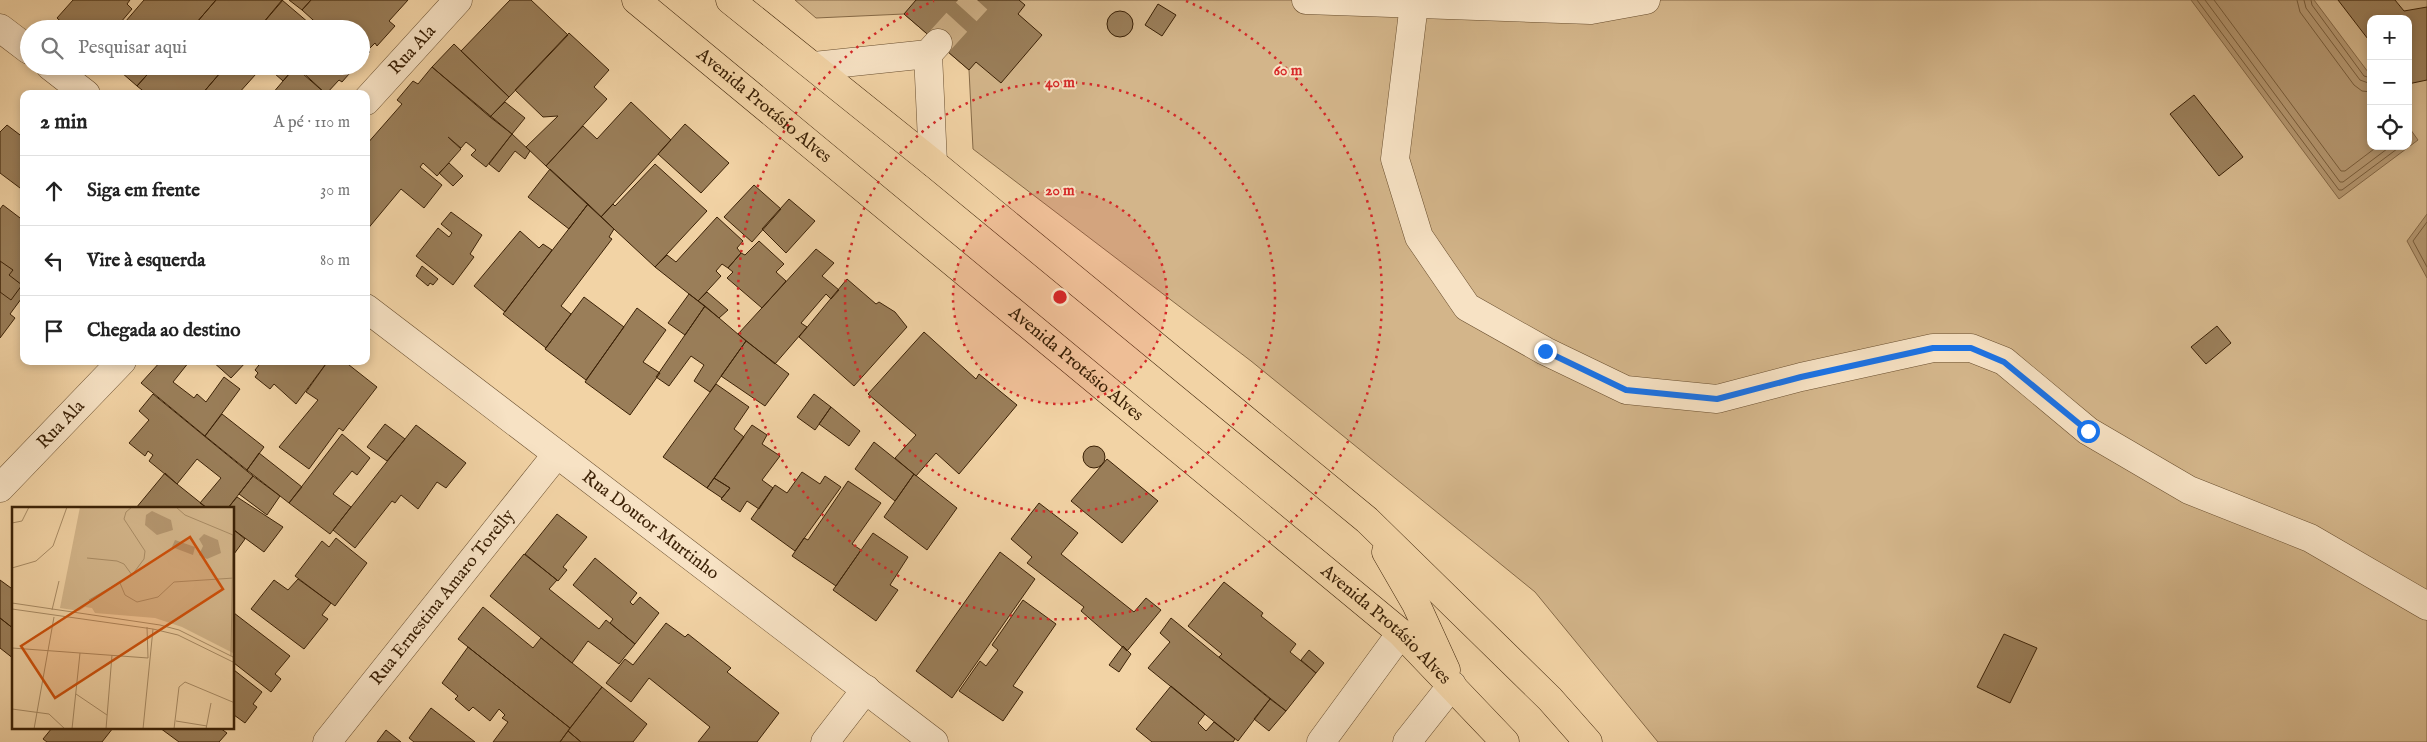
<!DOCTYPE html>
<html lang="pt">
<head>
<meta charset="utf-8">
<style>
	body { margin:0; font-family:"IM FELL English",serif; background:#f6f6f6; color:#222 }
	.controls { position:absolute; right:15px; top:15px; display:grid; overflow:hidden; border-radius:10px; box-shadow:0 2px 8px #0003 }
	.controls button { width:45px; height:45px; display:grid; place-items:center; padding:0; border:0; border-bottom:1px solid #e0e0e0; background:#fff; color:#222; font:25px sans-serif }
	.stop { position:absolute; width:15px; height:15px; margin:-11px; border:4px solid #1a73e8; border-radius:50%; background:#fff }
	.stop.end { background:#1a73e8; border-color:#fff; box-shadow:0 1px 5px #0008 }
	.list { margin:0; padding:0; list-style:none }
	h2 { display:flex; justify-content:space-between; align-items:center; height:65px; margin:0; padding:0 20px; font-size:21px }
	h2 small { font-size:16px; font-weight:400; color:#767676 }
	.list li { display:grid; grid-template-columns:32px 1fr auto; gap:15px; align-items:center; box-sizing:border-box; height:70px; padding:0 20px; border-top:1px solid #e0e0e0 }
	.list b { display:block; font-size:19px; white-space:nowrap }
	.list em { font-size:16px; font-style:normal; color:#767676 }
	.icon { flex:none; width:28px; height:28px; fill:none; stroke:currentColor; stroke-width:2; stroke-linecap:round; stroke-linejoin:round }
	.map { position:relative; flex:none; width:2427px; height:742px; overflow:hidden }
	.search { position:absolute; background:#fff; box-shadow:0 2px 8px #0003; left:20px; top:20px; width:350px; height:55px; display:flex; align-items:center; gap:12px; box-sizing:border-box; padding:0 18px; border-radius:28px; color:#767676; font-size:19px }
	.panel { position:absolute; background:#fff; box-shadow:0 2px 8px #0003; left:20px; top:90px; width:350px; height:275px; border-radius:10px }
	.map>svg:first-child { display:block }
	.green { fill:#d3b58a; stroke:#876b48; fill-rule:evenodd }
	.water { fill:#b4966f; stroke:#846745 }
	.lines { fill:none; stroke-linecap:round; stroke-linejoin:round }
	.shore { stroke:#785c3a; stroke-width:1 }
	.building { fill:#9a7e59; stroke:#3b2106 }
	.minor-tunnel { stroke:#cdaf85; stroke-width:28; stroke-dasharray:28 14; stroke-linecap:butt }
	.minor-casing { stroke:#694e2e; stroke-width:29 }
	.major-casing { stroke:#3b2106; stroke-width:29 }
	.minor { stroke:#f7e2c4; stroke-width:28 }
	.major { stroke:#f2d3a5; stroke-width:28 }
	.route { stroke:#1a73e8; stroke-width:6 }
	.ring { fill:none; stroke:#d62828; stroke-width:2.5; stroke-dasharray:2.5 5 }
	.labels { text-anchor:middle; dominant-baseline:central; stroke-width:4; stroke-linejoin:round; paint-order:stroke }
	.street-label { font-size:18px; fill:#3b2106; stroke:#f7e2c4 }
	.inset-road { fill:none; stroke:#a98c65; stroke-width:1 }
	.view { fill:#ce510b; fill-opacity:0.15; stroke:#ce510b; stroke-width:2.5 }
	.inset-edge { fill:none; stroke:#3b2106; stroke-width:2.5 }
	.centre { fill:#d62828; stroke:#f7e2c4; stroke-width:2.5 }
	.ring-label { font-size:15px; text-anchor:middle; font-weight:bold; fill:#d62828; stroke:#f7e2c4; stroke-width:4; stroke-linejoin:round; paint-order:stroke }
</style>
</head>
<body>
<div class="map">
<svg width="2427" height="742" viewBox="0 0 2427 742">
	<rect width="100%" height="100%" fill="#f2d3a5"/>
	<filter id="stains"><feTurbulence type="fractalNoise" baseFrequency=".004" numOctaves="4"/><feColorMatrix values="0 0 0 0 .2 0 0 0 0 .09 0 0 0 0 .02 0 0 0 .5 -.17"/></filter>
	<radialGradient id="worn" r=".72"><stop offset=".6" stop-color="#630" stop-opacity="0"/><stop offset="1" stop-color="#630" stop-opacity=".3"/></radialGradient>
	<path class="green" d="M795 0H2427V742H1658L1535 592 1251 361 973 149 969 70 904 14 816 18ZM2371 19H2408V146H2371Z"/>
	<path class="water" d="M2191 0H2314L2371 76V146H2408V126L2418 140 2339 199Z
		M2427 214V278L2407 241Z"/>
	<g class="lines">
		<path class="shore" d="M2197 0 2339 190H2342L2401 146
			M2205 0 2340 182H2343L2391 146
			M2214 0 2341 171H2345L2378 146
			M2297 0 2300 12 2354 85 2362 91 2371 92
			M2304 0 2306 8 2360 80 2371 84
			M2311 0 2312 5 2364 76 2371 78
			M2427 222 2413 241 2427 267"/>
	</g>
	<path class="building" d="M73 0H130L127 4 132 9 115 29H106L97 21 91 29H69L57 18Z
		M144 0H216L191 29H119Z
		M216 0H283L258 29H191Z
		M282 0 316 29H258Z
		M289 0H311L302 10Z
		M311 0H408L389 21 395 26 377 46 375 43 370 48 367 44 364 47 361 44V29H345L338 23 333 28 323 29 302 10Z
		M510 0H531L568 35 509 97 461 51Z
		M916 0H1019L1025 5 1018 14 1042 35 1001 83 976 62 969 70 904 14Z
		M2338 0H2395L2404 11 2427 7V80L2408 84V19H2371V43Z
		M1158 4 1176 15 1162 36 1145 25Z
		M1107 24a13 13 0 1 1 26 0a13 13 0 1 1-26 0Z
		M569 33 609 70 594 87 607 99 546 166 526 147 558 116 543 117 515 90Z
		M361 44 370 52 361 61Z
		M454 44 509 97 490 117 432 67Z
		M114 66H159L157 69 154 67 137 86Z
		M159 66H226L202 94H147L137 86 154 67 157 69Z
		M226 66H253L250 70 256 74 238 94H202Z
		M266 66H296L283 81Z
		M296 66H356L342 82 339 80 326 94Z
		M295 67 326 94H272Z
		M432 67 512 134 486 167 471 155 476 150 466 142 461 148 448 137 461 149 437 176 423 163 420 167 442 185 424 208 401 189 366 231V145L402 104 397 100 413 81 418 84Z
		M2194 95 2243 157 2219 176 2170 114Z
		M505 102 525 118 512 134 490 117Z
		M631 102 671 140 601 217 546 166 583 126 597 139Z
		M685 124 729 163 701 193 658 154Z
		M7 125 24 138V191L0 173V132Z
		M512 134 530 151 525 159 515 151 499 172 489 164Z
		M449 163 463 176 453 186 439 173Z
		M655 164 707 211 655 267 601 217 613 204 615 206Z
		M550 169 588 204 569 229 528 197Z
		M754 185 781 209 752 242 724 217Z
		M789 199 815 221 786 253 762 229Z
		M588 204 614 229 609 237 612 239 561 306 571 314 546 348 503 314Z
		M3 205 24 221V295L10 314 15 318 0 338V209Z
		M451 212 482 235 470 254 474 257 453 285 416 256 438 228 449 237 452 233 441 224Z
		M717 217 743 241 737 248 741 253 728 268 722 264 716 271 721 276 698 301 655 267 667 255 676 262Z
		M520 231 539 248 543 244 552 250 505 312 474 286Z
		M759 241 784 264 776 272 786 281 762 308 727 278 733 272 728 268 741 253 745 255Z
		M816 249 834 263 822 276 839 290 831 299 826 294 801 323 807 327 775 364 738 334Z
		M0 261 13 270 9 275 22 285 11 300 0 292Z
		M422 266 438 279 433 285 430 283 428 286 416 276Z
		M847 279 876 304 879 302 895 312 907 327 854 386 799 337Z
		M707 292 728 310 719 318 698 301Z
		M689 294 705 306 685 335 668 323Z
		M584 297 624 327 586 380 545 349Z
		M705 306 746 341 710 392 694 381 704 365 691 356 669 386 656 377Z
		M637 308 666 330 643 362 660 373 630 415 585 382Z
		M2217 326 2231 343 2206 364 2191 347Z
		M924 332 976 379 979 374 1017 405 959 474 936 453 916 476 895 458 916 435 868 394Z
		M746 341 789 374 765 406 721 376Z
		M161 361 189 362 173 382 194 398 197 394 206 402 224 377 240 389 205 436 141 383Z
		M212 361H247L231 378Z
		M262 361H328L296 404 274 384 270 389 255 377 258 373 255 370Z
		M328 361H344L377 387 343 431 339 428 309 469 279 447 318 400 306 392Z
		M716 384 749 407 734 429 744 437 707 488 663 457Z
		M153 394 253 476 228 508H207L200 503 221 478 197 459 177 484 149 461 153 455 148 451 145 456 129 443 149 420 139 411Z
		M814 394 831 407 815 430 797 417Z
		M831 407 860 431 849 446 819 424Z
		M222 414 264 447 247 470 205 436Z
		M385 424 405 439 387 461 367 447Z
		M416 425 466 463 446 488 437 482 418 509 401 495 395 503 392 501 355 548 333 530Z
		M752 425 767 435 762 444 780 456 762 480 773 488 759 509 747 501 740 512 721 499 730 488 714 478Z
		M342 434 370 458 357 475 352 471 333 494 351 507 330 534 289 503Z
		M874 442 914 474 895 501 855 469Z
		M1083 457a11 11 0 1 1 22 0a11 11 0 1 1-22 0Z
		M259 453 302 487 289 503 247 470Z
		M1107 459 1158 501 1122 543 1071 501Z
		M802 472 820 484 825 476 841 487 795 551 751 519 775 485 787 493Z
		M165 473 177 484 207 508H136Z
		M914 474 957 508 927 550 884 517Z
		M253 476 280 496 267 515 239 494Z
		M714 478 730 488 722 498 707 488Z
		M848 481 881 503 852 544 861 550 836 586 792 556 804 538 808 540Z
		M237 497 283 527 264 552 234 530V508H228Z
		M1039 503 1078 533 1061 554 1134 612 1146 598 1161 610 1127 651 1081 611 1084 607 1027 563 1032 557 1011 539Z
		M557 514 587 537 563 567 567 570 558 581 525 554Z
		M234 530 245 539 234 554Z
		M873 533 908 557 890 585 898 590 876 621 833 590Z
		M336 538 367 563 335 606 295 576 322 541 329 547Z
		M1000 552 1035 579 952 698 916 671Z
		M524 554 557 580 549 589 599 629 606 620 635 644 619 664 588 641 572 663 490 596Z
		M595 558 637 593 630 602 633 605 640 597 659 613 635 644 610 623 613 619 573 585Z
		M298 579 331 603 322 615 328 619 304 649 251 609 274 580 288 590Z
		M0 580 11 588 14 585V629L0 618Z
		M1224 582 1263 613 1261 616 1296 644 1290 652 1316 673 1286 711 1219 657 1222 654 1188 626Z
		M1023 600 1056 624 1013 686 1023 692 1003 721 959 691 980 661 986 666 998 650 992 645Z
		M483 607 533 648 541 638 602 687 570 728 458 639Z
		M234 613 290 656 275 674 281 679 271 692 234 663Z
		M0 618 14 629V659L0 648Z
		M1171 618 1270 699 1238 741 1148 668 1170 642 1160 633Z
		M666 623 685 637 688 634 731 668 727 672 779 713 757 742H698L710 727 649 678 631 702 606 683 625 659 633 665Z
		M2004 634 2037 648 2010 703 1977 687Z
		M1123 646 1131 654 1119 672 1109 665Z
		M468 647 570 728 560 742H493L508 722 502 718 505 715 499 709 490 721 473 707 469 711 455 699 458 696 442 683Z
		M1309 650 1324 663 1316 673 1301 660Z
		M234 670 262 692 253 704 257 707 245 723 234 715Z
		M1171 686 1205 714 1198 723 1206 731 1214 722 1235 739 1233 742H1152L1136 729Z
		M602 687 647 724 633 742H581L568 731Z
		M1270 699 1286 711 1269 731 1254 719Z
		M431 708 475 742H414L409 738Z
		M52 728H113L102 742H47L43 739Z
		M160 728H220L227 733 219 742H179Z
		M386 730 401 742H377Z
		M568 731 581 742H560Z"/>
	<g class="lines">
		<path class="minor-tunnel" d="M938 43 977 0"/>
		<g class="minor-casing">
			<g id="minor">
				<path d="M1306 0 1591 10 1646 0"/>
				<path d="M1414 4 1395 159 1419 237 1467 307 1545 351 1626 390 1717 399 1801 377 1933 348H1971L2004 361 2088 431 2189 490 2310 538 2427 606"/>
				<path d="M0 28 29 50"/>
				<path d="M928 54 933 163"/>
				<path d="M50 66 86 94"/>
				<path d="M814 66 928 54 938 43"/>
				<path id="s1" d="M366 101 458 0"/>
				<path id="s2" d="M366 308 934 742"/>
				<path id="s3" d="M0 488 122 361"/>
				<path id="s4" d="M327 742 557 454"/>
				<path d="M825 742 866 689"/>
				<path d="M1321 742 1401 633"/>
				<path d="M1407 742 1452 685"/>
			</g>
		</g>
		<g class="major-casing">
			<g id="major">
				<path id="s5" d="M636 0 1401 633 1505 742"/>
				<path d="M730 0 933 163 1367 520 1550 699 1588 742"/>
				<path d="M1386 552 1416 604 1446 670"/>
			</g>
		</g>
		<use href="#minor" class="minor"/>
		<use href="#major" class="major"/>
	</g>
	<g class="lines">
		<path class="route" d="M1545 351 1626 390 1717 399 1801 377 1933 348H1971L2004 362 2088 431"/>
	</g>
	<circle cx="1060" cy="297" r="107" fill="#d62828" fill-opacity=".12"/>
	<g class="ring">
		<circle cx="1060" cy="297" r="107"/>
		<circle cx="1060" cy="297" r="215"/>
		<path d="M1186 1A322 322 0 1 1 934 1"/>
	</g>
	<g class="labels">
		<g class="street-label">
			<text stroke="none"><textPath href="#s1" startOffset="69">Rua Ala</textPath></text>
			<text stroke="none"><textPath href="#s5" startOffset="166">Avenida Protásio Alves</textPath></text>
			<text stroke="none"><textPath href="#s5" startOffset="571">Avenida Protásio Alves</textPath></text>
			<text stroke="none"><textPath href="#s3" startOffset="88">Rua Ala</textPath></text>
			<text stroke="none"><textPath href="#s2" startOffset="358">Rua Doutor Murtinho</textPath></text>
			<text stroke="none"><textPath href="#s4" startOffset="185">Rua Ernestina Amaro Torelly</textPath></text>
			<text stroke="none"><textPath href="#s5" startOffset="976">Avenida Protásio Alves</textPath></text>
		</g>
	</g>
	<g transform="translate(12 507)">
		<rect width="222" height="222" fill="#f2d3a5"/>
		<path d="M68 0H222L221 146 170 120 143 111 83 106 80 101 73 100 67 104 48 101Z" fill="#d3b58a"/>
		<path d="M140 4 159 13 161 23 145 28 133 18 134 8ZM192 27 206 33 209 46 195 52 187 48 191 39 187 32ZM163 33 183 40 181 48 160 40Z" fill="#b4966f"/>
		<path class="inset-road" d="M164 0 173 8 221 28 219 149M0 16 10 14 17 0M75 51 105 54 112 57 120 68M0 61 24 54 41 39 55 0M108 76 113 88 125 95 146 90 162 75 222 71M77 93 120 68 132 52 133 44 112 12 114 5 120 0M0 96 148 118 167 123 223 151M0 102 141 122 166 128 223 156M40 103 47 74M135 120 136 151M0 141 136 151M64 187 95 208M0 202 37 207 53 222M164 214 195 219M22 222 42 110M60 222 68 146M94 222 100 148M131 222 141 122M162 222 167 180 173 175 223 196M194 222 199 196"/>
		<path class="view" d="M178 30 211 82 43 191 9 139Z"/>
		<rect width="222" height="222" class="inset-edge"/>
	</g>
	<circle cx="1060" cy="297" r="8" class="centre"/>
	<g class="ring-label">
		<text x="1288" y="75">60 m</text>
		<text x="1060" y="87">40 m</text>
		<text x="1060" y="195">20 m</text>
	</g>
	<rect width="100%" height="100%" filter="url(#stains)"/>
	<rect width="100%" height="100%" fill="url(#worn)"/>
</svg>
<div class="controls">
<button>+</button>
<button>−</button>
<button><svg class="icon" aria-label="locate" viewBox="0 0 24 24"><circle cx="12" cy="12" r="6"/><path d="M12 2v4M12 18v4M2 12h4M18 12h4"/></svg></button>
</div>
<div class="stop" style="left:2088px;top:431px"></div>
<div class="stop end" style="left:1545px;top:351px"></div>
<div class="search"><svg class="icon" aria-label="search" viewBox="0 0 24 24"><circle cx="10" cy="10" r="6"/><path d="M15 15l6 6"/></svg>Pesquisar aqui</div>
<section class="panel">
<h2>2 min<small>A pé · 110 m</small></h2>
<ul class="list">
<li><svg class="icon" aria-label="ahead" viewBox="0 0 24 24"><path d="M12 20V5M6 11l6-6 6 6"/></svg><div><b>Siga em frente</b></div><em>30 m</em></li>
<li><svg class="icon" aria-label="left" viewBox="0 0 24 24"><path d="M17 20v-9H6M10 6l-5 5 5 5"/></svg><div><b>Vire à esquerda</b></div><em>80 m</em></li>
<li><svg class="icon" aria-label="arrive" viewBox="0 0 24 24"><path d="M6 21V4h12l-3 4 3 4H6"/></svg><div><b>Chegada ao destino</b></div></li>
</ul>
</section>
</div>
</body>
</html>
